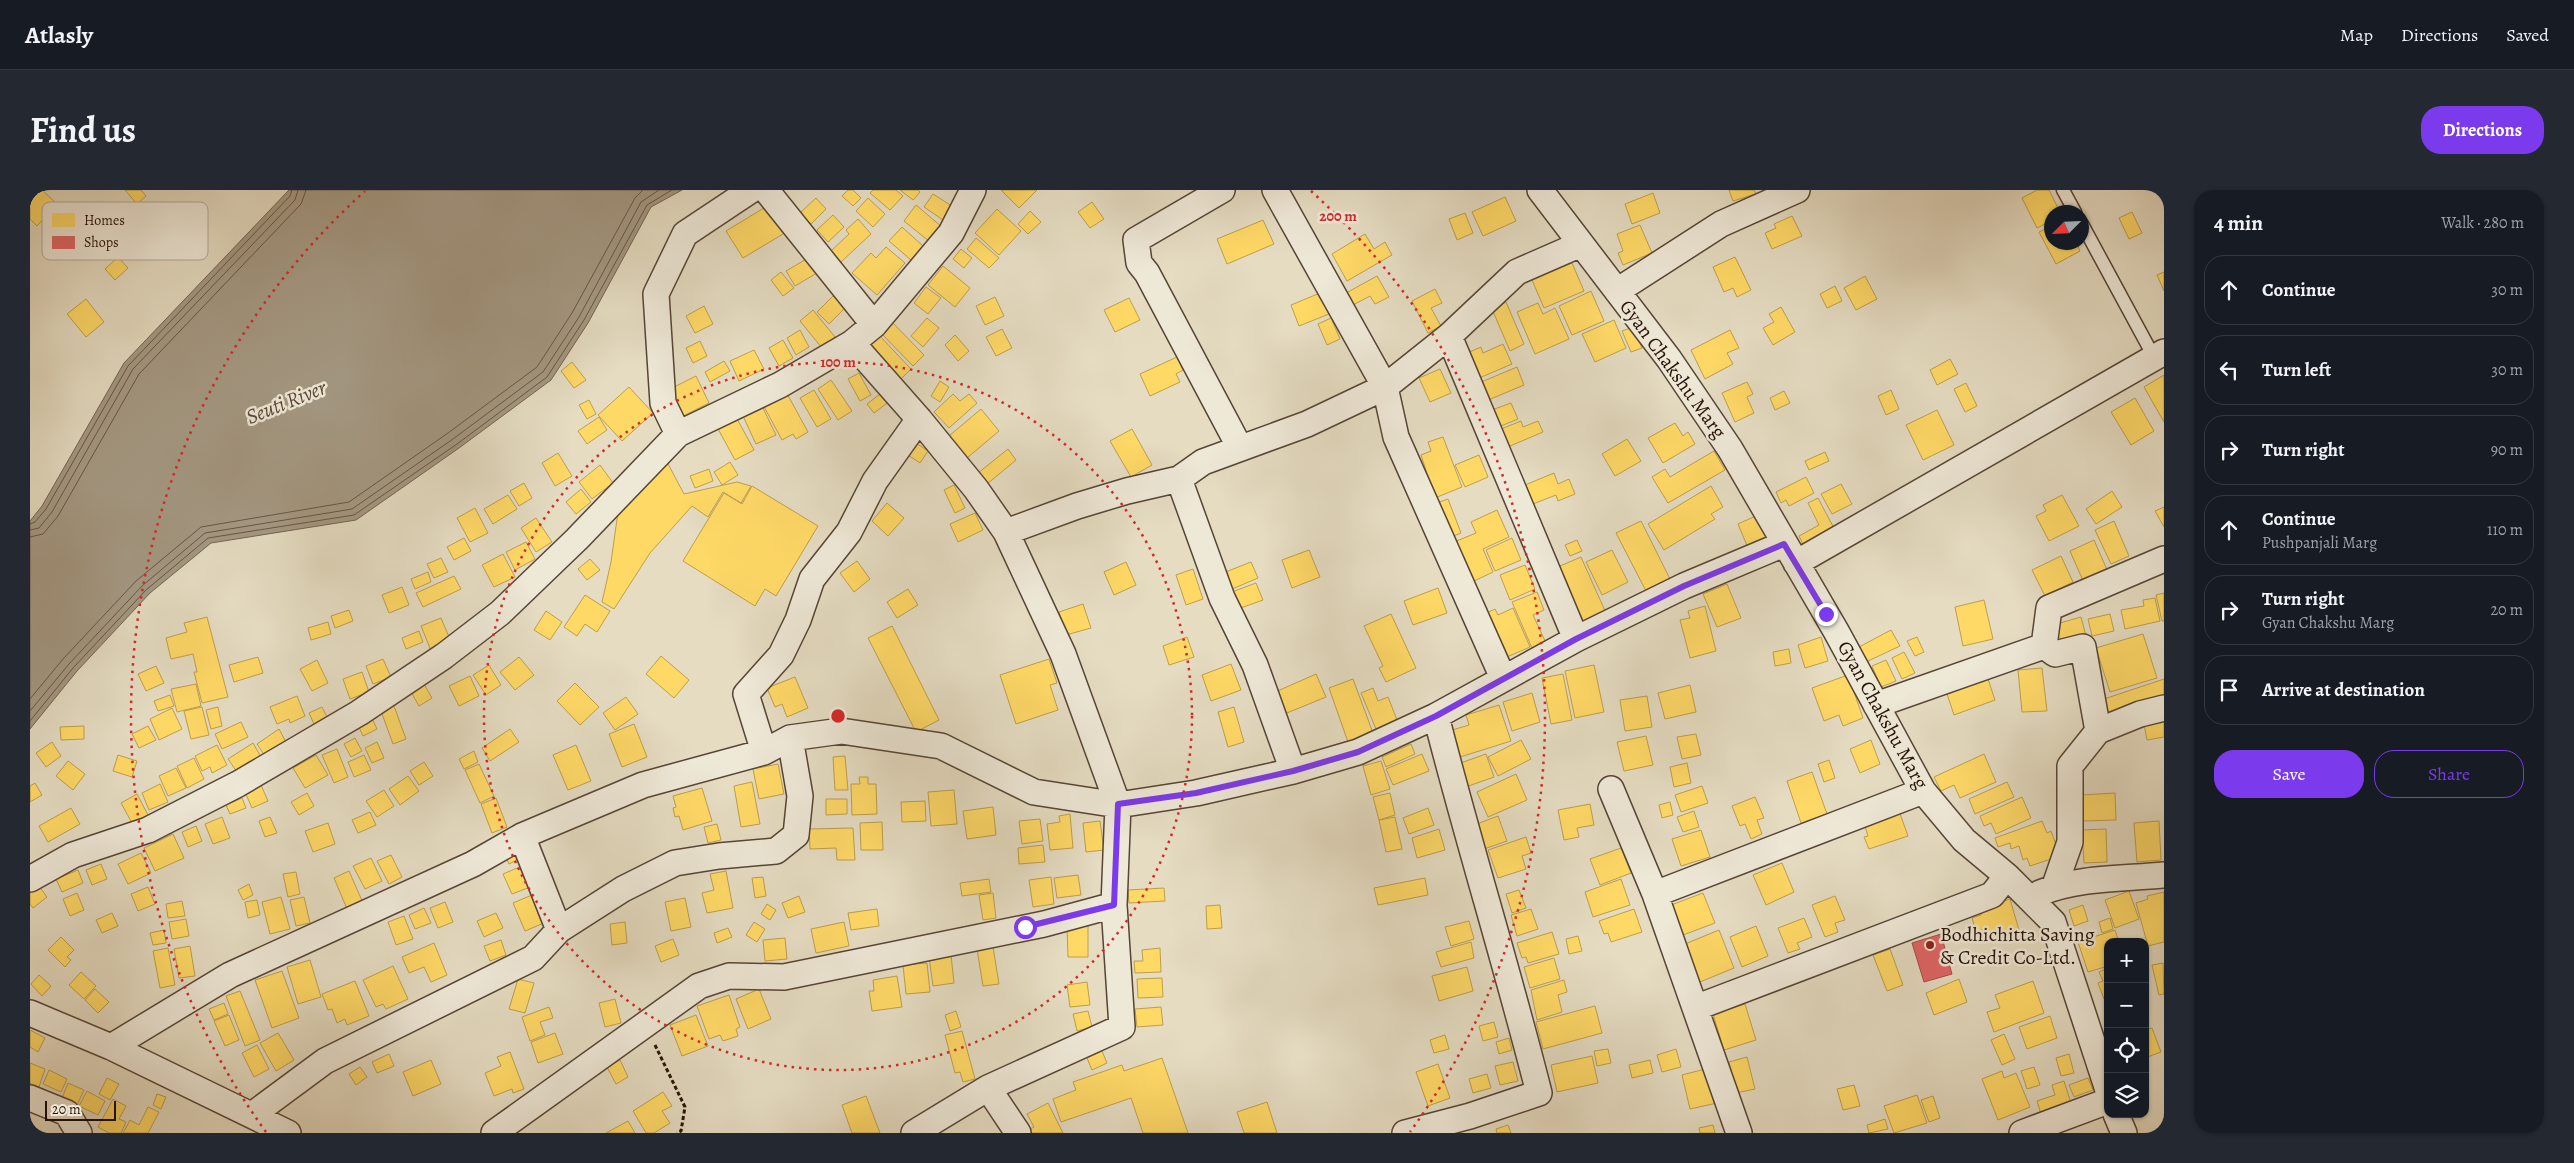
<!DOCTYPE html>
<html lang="en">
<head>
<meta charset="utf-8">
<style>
	body { margin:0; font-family:Alegreya,serif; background:#242831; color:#f1f3f6 }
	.controls { position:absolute; right:15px; bottom:15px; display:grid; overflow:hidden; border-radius:10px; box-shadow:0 1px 4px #0004 }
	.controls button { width:45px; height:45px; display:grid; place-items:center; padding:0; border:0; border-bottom:1px solid #363941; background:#171b24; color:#f1f3f6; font:25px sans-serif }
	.compass { position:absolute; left:2014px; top:15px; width:45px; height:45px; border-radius:50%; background:#171b24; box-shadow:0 1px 4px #0004; rotate:246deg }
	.scale { position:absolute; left:15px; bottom:12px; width:71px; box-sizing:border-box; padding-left:5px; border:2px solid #271307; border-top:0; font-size:14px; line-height:18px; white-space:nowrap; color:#271307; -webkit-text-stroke:4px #eee8d7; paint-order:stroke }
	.stop { position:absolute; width:15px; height:15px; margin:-11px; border:4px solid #7c3aed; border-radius:50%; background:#fff }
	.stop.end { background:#7c3aed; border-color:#fff; box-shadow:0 1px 5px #0008 }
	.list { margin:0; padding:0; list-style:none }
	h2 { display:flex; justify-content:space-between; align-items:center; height:65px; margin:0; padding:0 20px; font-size:21px }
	h2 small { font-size:16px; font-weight:400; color:#9ea1a6 }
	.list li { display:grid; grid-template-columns:32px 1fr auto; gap:15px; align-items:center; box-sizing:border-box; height:70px; margin:0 10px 10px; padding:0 10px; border:1px solid #363941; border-radius:20px }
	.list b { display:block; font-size:19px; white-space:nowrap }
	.list p { margin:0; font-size:16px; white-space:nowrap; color:#9ea1a6 }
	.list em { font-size:16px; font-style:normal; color:#9ea1a6 }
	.actions { display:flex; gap:10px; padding:15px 20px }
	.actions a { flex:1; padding:11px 0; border:1px solid #7c3aed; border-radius:20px; text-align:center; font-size:18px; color:#7c3aed }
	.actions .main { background:#7c3aed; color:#fff }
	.icon { flex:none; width:28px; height:28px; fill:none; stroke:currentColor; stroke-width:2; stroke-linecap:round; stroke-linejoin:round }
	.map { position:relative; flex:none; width:2134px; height:943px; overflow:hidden; border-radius:20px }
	header { display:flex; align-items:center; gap:30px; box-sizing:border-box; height:70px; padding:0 25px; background:#171b24; border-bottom:1px solid #363941 }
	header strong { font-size:24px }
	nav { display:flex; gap:28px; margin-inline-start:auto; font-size:18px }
	.intro { display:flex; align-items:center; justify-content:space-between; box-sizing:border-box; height:120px; padding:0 30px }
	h1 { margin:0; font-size:35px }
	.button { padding:12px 22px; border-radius:20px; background:#7c3aed; color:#fff; font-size:18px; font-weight:700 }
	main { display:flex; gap:30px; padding:0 30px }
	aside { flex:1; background:#171b24; border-radius:20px; box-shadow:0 1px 4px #0004 }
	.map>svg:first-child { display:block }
	.water { fill:#a49882; stroke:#726351 }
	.homes { fill:#ffd966; stroke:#be9e4a }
	.shops { fill:#e06666; stroke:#a84d4a }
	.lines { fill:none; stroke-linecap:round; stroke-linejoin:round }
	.shore { stroke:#665644; stroke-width:1 }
	.service-casing { stroke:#564536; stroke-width:15 }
	.minor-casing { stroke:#564536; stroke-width:28 }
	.path { stroke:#271307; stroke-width:3; stroke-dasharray:4 2.5; stroke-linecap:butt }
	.service { stroke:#eee8d7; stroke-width:12 }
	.minor { stroke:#eee8d7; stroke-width:25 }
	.route { stroke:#7c3aed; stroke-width:6 }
	.ring { fill:none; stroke:#d62828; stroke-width:2.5; stroke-dasharray:2.5 5 }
	.poi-dot { fill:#8f2418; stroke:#eee8d7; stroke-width:2 }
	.labels { text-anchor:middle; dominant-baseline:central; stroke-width:5; stroke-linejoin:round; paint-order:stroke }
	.street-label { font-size:20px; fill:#271307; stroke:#eee8d7 }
	.poi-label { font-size:20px; fill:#271307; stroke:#eee8d7; text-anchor:start }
	.water-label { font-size:21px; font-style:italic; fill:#594838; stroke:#eee8d7 }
	.key { fill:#eee8d7; stroke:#b2a899; stroke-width:1 }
	.key-label { font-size:14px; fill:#271307 }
	.centre { fill:#d62828; stroke:#eee8d7; stroke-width:2.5 }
	.ring-label { font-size:15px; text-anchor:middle; font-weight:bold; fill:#d62828; stroke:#eee8d7; stroke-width:5; stroke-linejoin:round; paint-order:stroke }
</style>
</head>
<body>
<header>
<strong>Atlasly</strong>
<nav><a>Map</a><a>Directions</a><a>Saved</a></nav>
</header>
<div class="intro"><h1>Find us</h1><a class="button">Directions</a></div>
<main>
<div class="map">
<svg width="2134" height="943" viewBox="0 0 2134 943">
	<rect width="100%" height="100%" fill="#e5dcc2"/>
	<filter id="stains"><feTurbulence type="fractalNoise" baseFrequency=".004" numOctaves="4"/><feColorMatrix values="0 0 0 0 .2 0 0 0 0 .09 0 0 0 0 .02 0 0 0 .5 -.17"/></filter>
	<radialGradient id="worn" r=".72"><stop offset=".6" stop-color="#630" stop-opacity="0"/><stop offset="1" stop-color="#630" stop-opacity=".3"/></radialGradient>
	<path class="water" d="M259 0H652L621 17 558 133 521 190 429 258 326 330 181 353 120 403 47 481 0 539V331L12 316 94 173Z"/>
	<path class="homes" d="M6 0H12L27 14 7 36 0 29V7Z
		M95 0H111L116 6 107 14Z
		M818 0H823L831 8 823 16 812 6Z
		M843 0H866L873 6 860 20 840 3Z
		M870 0H888L890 2 883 10Z
		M971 0H1007L989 18Z
		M1699 0H1724L1726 4 1703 11Z
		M2007 0H2019L2030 22H2021V31L2007 38 1992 8Z
		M1623 3 1630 23 1602 34 1595 14Z
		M903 4 925 18 916 32 894 17Z
		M1475 7 1486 31 1453 46 1442 22Z
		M786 8 796 19 781 34 770 23Z
		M838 8 855 24 843 37 826 21Z
		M1062 12 1074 29 1060 38 1048 22Z
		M742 13 758 41 713 68 696 41Z
		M886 15 912 37 900 52 874 31Z
		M967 19 991 41 969 65 945 43Z
		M1000 21 1011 32 998 44 988 34Z
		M2102 22 2112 43 2099 49 2089 28Z
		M1435 23 1443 43 1427 50 1419 29Z
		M803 25 814 37 798 52 787 40Z
		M1762 26 1772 46 1742 59 1735 43 1746 38 1744 34Z
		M828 29 841 44 811 72 801 61 819 44 816 40Z
		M1233 30 1244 54 1197 74 1187 49Z
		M1610 35 1622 63 1593 75 1588 63 1593 61 1587 44Z
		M2021 36V52H2046L2050 61 2026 74 2009 42Z
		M872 37 893 56 881 70 859 51Z
		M1335 44 1344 59 1355 52 1362 65 1317 91 1302 64Z
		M946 48 969 68 959 78 937 59Z
		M856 57 875 73 847 105 822 83 841 63 846 68Z
		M931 59 942 68 934 78 923 69Z
		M88 67 98 78 85 90 75 79Z
		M1705 67 1721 100 1707 107 1703 98 1694 102 1683 77Z
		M778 68 787 83 765 96 756 81Z
		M1542 73 1554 101 1514 118 1502 90Z
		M913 76 940 98 925 117 898 95Z
		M751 82 764 98 753 106 741 90Z
		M2134 82V101L2127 85Z
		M1347 86 1359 107 1345 114 1340 106 1323 115 1316 103Z
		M1835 86 1847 109 1826 120 1814 98Z
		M1805 96 1812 111 1797 118 1790 104Z
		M896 97 911 108 898 124 884 113Z
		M1405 99 1412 113 1401 118 1411 136 1398 143 1382 111Z
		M1561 101 1574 131 1542 145 1529 116Z
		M1290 103 1299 124 1269 136 1261 115Z
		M803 106 815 118 799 134 787 122Z
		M965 107 974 126 955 135 946 116Z
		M1099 108 1110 130 1085 142 1074 120Z
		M56 109 74 132 56 147 37 124Z
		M1476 112 1494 154 1480 161 1462 119Z
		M1508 113 1513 124 1525 118 1539 149 1505 164 1487 122Z
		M674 116 683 134 665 143 656 126Z
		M1751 117 1765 142 1743 155 1733 138 1744 132 1739 124Z
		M783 120 805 147 792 158 770 131Z
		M897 128 909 138 893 157 881 146Z
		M1301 128 1310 149 1297 155 1288 134Z
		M860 130 894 165 883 176 849 141Z
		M1584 130 1596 158 1565 172 1552 144Z
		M1603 137 1612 158 1601 162 1592 141Z
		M972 139 982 158 966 166 956 147Z
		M770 140 779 157 766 165 757 148Z
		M1700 140 1709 158 1697 163 1703 174 1675 189 1661 160Z
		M848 144 881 179 870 190 837 155Z
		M925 145 939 161 928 171 915 155Z
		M753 150 763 168 749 176 739 158Z
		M670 151 677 166 663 173 656 158Z
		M1473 154 1482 174 1447 189 1437 163 1451 157 1453 163Z
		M724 160 734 179 709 191 700 171Z
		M1147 167 1153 180 1146 184 1150 192 1120 206 1110 184Z
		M1920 169 1928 184 1907 195 1900 180Z
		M694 171 700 181 680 192 675 182Z
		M542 172 556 190 544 198 531 181Z
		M1487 177 1494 195 1456 211 1449 193Z
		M1410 179 1421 203 1400 212 1389 188Z
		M829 183 841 205 830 211 818 189Z
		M2134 185V232L2114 197Z
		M666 186 679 213 649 228 636 201Z
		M801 190 822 221 808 230 788 199Z
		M910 191 919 197 910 212 901 206Z
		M1717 192 1723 204 1717 207 1724 223 1705 232 1692 203Z
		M1936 193 1947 216 1935 222 1924 199Z
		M599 197 623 223 592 251 568 225Z
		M755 200 778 242 766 249 763 244 752 250 732 213Z
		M784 200 801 229 787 237 770 208Z
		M1861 200 1869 219 1856 225 1848 206Z
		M854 201 861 210 844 223 837 214Z
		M1754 201 1760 213 1745 220 1740 208Z
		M923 204 930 211 939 204 947 213 919 238 904 222Z
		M2105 208 2124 241 2101 255 2081 222Z
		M559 210 566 224 557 229 549 215Z
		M1481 213 1488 229 1466 238 1459 221Z
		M732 216 746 245 726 254 713 226Z
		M951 219 969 241 937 268 919 246Z
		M1907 220 1924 255 1893 270 1876 235Z
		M569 227 577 240 557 254 548 241Z
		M706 227 724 260 705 270 687 237Z
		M1491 231 1493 237 1508 231 1513 242 1473 259 1466 241Z
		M1645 233 1653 246 1658 242 1665 254 1633 273 1618 248Z
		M1102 239 1122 275 1101 287 1080 251Z
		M1413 247 1432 297 1405 308 1391 265 1401 261 1398 252Z
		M1597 249 1611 271 1585 286 1572 264Z
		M883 251 898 261 890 273 875 263Z
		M978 259 986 270 957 294 948 283Z
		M1684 261 1695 280 1638 313 1622 287 1635 279 1640 287Z
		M1795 262 1799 271 1779 280 1775 271Z
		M528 263 542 286 525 296 512 273Z
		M1449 265 1458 287 1435 297 1425 275Z
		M637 272 654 304 707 292 721 296 711 313 693 302 678 327 662 316 620 363 584 419 572 412 581 372 588 322Z
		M700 272 708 285 692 295 684 282Z
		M570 275 583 293 562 309 549 292Z
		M679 279 683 291 665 298 660 286Z
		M1524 283 1528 294 1539 289 1545 304 1528 311 1526 305 1503 314 1495 295Z
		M1776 287 1784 303 1759 316 1756 310 1751 313 1746 302Z
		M494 293 502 308 489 316 480 301Z
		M1811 294 1822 314 1802 324 1791 304Z
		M924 295 935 318 925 323 914 300Z
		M722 296 788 336 746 406 735 399 725 416 653 371 694 303 712 314Z
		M1681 296 1693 317 1681 324 1685 329 1634 360 1618 334Z
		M551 299 561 312 546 324 536 312Z
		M2082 301 2092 317 2066 334 2056 319Z
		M478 305 487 319 463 334 454 319Z
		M2032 305 2049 336 2019 351 2006 326 2016 321 2013 315Z
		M1788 308 1806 342 1775 358 1769 346 1789 335 1778 313Z
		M1418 309 1431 343 1414 350 1401 315Z
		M857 313 874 328 858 346 842 331Z
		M2134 317V337L2125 321Z
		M445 318 458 343 440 352 427 328Z
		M1467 320 1479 347 1453 359 1463 382 1442 392 1424 352 1446 343 1441 332Z
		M945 323 953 340 928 352 920 334Z
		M1728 325 1738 349 1718 358 1708 334Z
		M506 328 522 352 506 362 491 338Z
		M1611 331 1640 389 1616 401 1586 343Z
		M2084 331 2099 366 2081 374 2065 340Z
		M434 348 441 361 424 370 417 357Z
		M1482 348 1491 370 1465 381 1456 360Z
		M1547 350 1552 361 1540 366 1535 355Z
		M2064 350 2078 382 2054 393 2040 361Z
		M496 352 505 369 485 380 476 362Z
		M1279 360 1290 387 1262 398 1252 370Z
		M1582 360 1598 392 1572 405 1556 372Z
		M473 364 485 387 464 397 452 375Z
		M2031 366 2043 392 2015 406 2002 380Z
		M1551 367 1576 423 1548 435 1523 379Z
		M411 368 418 382 404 388 397 374Z
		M560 369 570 380 557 390 548 379Z
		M827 371 840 389 824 402 810 383Z
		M1096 372 1106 395 1084 405 1074 382Z
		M1221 372 1228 388 1195 402 1188 385Z
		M1495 375 1505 399 1480 410 1470 385Z
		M1163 379 1173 409 1156 415 1146 385Z
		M398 382 401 392 385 399 381 389Z
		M424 386 431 399 393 417 386 403Z
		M1226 393 1233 410 1205 420 1199 403Z
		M1697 394 1711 428 1687 437 1673 404Z
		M372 397 379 415 359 423 352 405Z
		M1408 398 1417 423 1383 435 1374 411Z
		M878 399 888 415 867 428 857 412Z
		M1507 402 1514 420 1503 425 1516 453 1502 458 1482 412Z
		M2134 403V431H2132L2126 405Z
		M555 405 580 421 567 442 555 434 547 446 534 437Z
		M2125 408 2130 431 2095 439 2091 420 2114 416 2113 410Z
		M1954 410 1963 449 1933 456 1925 417Z
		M1053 414 1061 438 1036 445 1029 422Z
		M1675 416 1686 461 1660 468 1650 430 1660 428 1658 421Z
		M1483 418 1500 457 1470 470 1450 426 1465 419 1468 425Z
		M319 420 323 431 305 438 301 426Z
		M516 421 532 432 520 450 504 440Z
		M1361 424 1386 478 1356 492 1349 478 1353 476 1334 436Z
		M2080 424 2084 441 2062 446 2058 429Z
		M177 427 198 507 172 513 164 482H167L163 464 141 469 136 448 157 442 154 433Z
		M2051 427 2056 446 2028 454 2023 435Z
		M411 428 422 454 402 463 391 436Z
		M298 432 301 444 281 450 278 438Z
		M862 436 909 530 886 542 838 448Z
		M1861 440 1870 456 1836 472 1829 457Z
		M389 441 393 452 376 459 372 448Z
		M2113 444 2127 488 2080 502 2066 458Z
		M1157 447 1164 467 1139 475 1133 456Z
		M1791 447 1798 471 1775 478 1768 455Z
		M1887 447 1894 462 1885 466 1877 451Z
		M1759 459 1761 473 1745 476 1743 462Z
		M1874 462 1885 483 1872 489 1862 468Z
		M631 466 659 490 644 508 616 484Z
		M228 467 233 483 204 492 199 475Z
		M489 467 504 485 485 500 470 482Z
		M353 469 361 487 343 494 336 476Z
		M1019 469 1027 493 1020 495 1028 520 986 534 970 485Z
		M287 470 298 493 282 501 270 479Z
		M1856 470 1866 491 1851 497 1842 476Z
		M1201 474 1211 500 1181 511 1172 485Z
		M459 475 471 495 456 505 443 485Z
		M1564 475 1574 522 1545 528 1535 481Z
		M126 476 134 493 116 501 108 484Z
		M2012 478 2017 521 1992 522 1988 480Z
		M332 482 339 502 320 509 313 489Z
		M1286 484 1296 507 1252 525 1243 503Z
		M1533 484 1542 530 1521 534 1512 488Z
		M1818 485 1833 528 1813 536 1809 525 1794 531 1782 498Z
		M440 486 449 506 429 516 419 496Z
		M1957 486 1965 510 1924 525 1916 501Z
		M765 487 778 518 757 527 752 514 745 517 737 498Z
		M1323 489 1343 543 1318 552 1299 498Z
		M2134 489V512L2081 529 2074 509Z
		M545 493 569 517 550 535 527 511Z
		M166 494 171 516 147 522 141 499Z
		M394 494 402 508 389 516 381 502Z
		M1660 495 1666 522 1635 529 1628 503Z
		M1343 498 1348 511 1358 507 1367 530 1346 539 1331 503Z
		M1502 503 1510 532 1482 541 1473 512Z
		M140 505 144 516 128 521 124 511Z
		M267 506 275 526 260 533 259 529 247 534 240 517Z
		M1617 506 1622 537 1595 541 1590 510Z
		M596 507 608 524 585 540 573 523Z
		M1469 515 1481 551 1427 568 1419 541 1439 535 1436 525Z
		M364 516 376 549 363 554 351 521Z
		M172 517 179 545 161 549 154 521Z
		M188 517 192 536 181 539 176 520Z
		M292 517 297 527 284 534 279 523Z
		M1204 517 1214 552 1198 557 1188 522Z
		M142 518 152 539 129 550 120 529Z
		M339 522 347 539 333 546 325 529Z
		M2134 524V547L2117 550 2113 529Z
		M211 532 218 547 192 559 185 544Z
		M604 534 617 567 592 577 579 544Z
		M54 536V549L31 550 30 537Z
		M118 536 126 550 109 558 102 544Z
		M249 539 256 552 235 566 227 554Z
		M480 539 489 552 460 571 452 558Z
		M1666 544 1671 565 1652 569 1647 547Z
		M1616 546 1623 575 1594 581 1587 552Z
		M325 548 332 561 321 567 314 554Z
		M1491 550 1501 569 1468 586 1458 567Z
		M1841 550 1850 574 1830 583 1820 559Z
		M22 552 31 566 16 577 6 563Z
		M347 552 354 568 342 573 335 558Z
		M223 553 231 567 207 582 198 569Z
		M1381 554 1385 564 1356 577 1352 567Z
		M187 555 197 575 182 583 180 577 172 581 165 566Z
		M546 555 561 591 538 600 523 565Z
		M307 559 318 587 304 593 292 565Z
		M444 561 448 572 434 579 429 569Z
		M1392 564 1399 581 1363 595 1356 579Z
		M1456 564 1464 587 1430 599 1422 576Z
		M1954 564 1966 592 1930 608 1924 595 1911 601 1904 587Z
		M88 565 107 571 102 587 83 581Z
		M286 565 298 585 275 598 263 578Z
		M334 565 341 580 324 587 318 572Z
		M815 566 818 600H805L803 567Z
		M164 568 174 589 157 598 147 576Z
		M1799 570 1805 588 1794 592 1788 574Z
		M38 571 55 584 43 600 26 586Z
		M1351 571 1360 599 1341 605 1333 576Z
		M394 572 403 586 389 595 380 581Z
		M1657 573 1661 593 1644 597 1640 577Z
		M449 574 464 606 450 613 435 580Z
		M748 574 754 604 729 609 723 579Z
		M146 578 156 598 138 606 129 586Z
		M1782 582 1797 624 1771 633 1757 591Z
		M1486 584 1497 610 1458 627 1447 602Z
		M378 586 389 601 370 615 359 599Z
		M829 587H838V594H846L847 624 822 625 821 594H830Z
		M722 592 730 634 711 637 704 596Z
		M1977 592 1984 607 1945 624 1939 609Z
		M5 593 12 605 0 612V596Z
		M130 594 138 612 119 620 112 603Z
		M231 595 238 611 222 618 215 602Z
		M1672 596 1678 613 1651 622 1645 605Z
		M672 598 682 631 653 640 649 626 645 627 643 618 646 617 643 606Z
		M354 600 364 616 347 627 336 611Z
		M924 600 927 634 901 636 898 602Z
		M277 603 284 616 269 625 261 612Z
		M1360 603 1365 625 1349 630 1343 607Z
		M2085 603 2086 630 2053 631 2052 605Z
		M107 604 118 625 102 633 91 613Z
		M1725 607 1734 628 1727 630 1732 644 1721 649 1715 634 1710 636 1702 616Z
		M1992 607 2001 628 1966 644 1961 633 1954 636 1950 626Z
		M212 608 216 618 200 624 196 615Z
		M466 608 477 637 462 643 451 614Z
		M796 609H817V624L796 625Z
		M895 611 896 631 872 632 871 612Z
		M1640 612 1643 625 1632 628 1629 615Z
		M1560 614 1564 635 1547 638 1549 647 1534 650 1528 620Z
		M963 617 966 645 937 649 933 621Z
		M41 618 50 634 18 652 9 636Z
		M1398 618 1404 635 1379 644 1373 628Z
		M1664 621 1669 637 1653 642 1647 627Z
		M1869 621 1878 646 1839 659 1834 647 1838 646 1834 633Z
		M340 622 346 635 328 643 322 630Z
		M1040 624 1043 658 1020 660 1017 634 1030 632 1029 626Z
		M1468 626 1477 651 1454 659 1444 635Z
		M192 627 200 648 183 654 175 634Z
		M240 627 247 643 235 647 229 631Z
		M1365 627 1372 659 1356 662 1349 630Z
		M1010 629 1013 651 992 654 989 631Z
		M1070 631 1074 660 1056 662 1053 633Z
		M2012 631 2017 643 2021 641 2030 666 2000 676 1997 668 1993 670 1989 656 1981 659 1980 653 1968 657 1965 648Z
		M2129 631 2131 670 2107 672 2104 633Z
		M852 632 853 660H831L830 633Z
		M298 633 305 654 283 662 275 641Z
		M687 634 691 650 678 653 674 637Z
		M166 636 172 651 158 657 152 642Z
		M823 638 825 670H807L806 658 780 659 779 639Z
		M1409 639 1415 660 1387 668 1382 648Z
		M2076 639 2077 672 2054 673 2052 640Z
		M1671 640 1680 667 1651 676 1642 649Z
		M143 644 154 668 125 681 114 658Z
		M1496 647 1501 663 1492 666 1496 679 1468 688 1458 660Z
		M1013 655 1015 672 989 674 988 658Z
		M486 658 491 668 479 674 474 663Z
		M1591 658 1601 683 1570 695 1560 669Z
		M111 663 121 683 98 694 88 674Z
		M361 665 372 687 359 694 347 671Z
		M341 668 352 691 335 699 323 676Z
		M1752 673 1764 702 1736 715 1723 685Z
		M71 674 77 689 62 695 56 680Z
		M492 676 500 697 482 704 473 684Z
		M48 680 53 693 32 702 26 689Z
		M319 681 333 713 317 719 304 688Z
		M696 681 703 718 677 723 672 703 684 700 680 684Z
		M266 682 270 704 258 707 253 684Z
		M1048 685 1051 705 1027 708 1024 688Z
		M733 687 736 706 725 708 722 688Z
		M1021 687 1024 714 1003 717 999 690Z
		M1395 688 1398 705 1348 715 1344 698Z
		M959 689 961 702 932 706 930 693Z
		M1591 689 1600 715 1563 727 1555 702Z
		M219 694 223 705 213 710 208 700Z
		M9 696 17 707 3 718 0 714V702Z
		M118 697 125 714 108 721 101 704Z
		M1134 698 1135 711 1099 713 1098 700Z
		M1489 700 1496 718 1482 723 1476 704Z
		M2099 701 2109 729 2085 738 2075 710Z
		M2134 702V752L2118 756 2106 713 2118 709 2117 706Z
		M47 703 54 720 40 726 33 709Z
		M963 703 966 728 953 730 949 705Z
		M1673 703 1685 733 1653 745 1641 715Z
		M502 705 514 733 495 741 483 713Z
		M769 706 775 722 758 728 752 713Z
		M1805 706 1815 730 1805 733 1808 742 1795 747 1782 715Z
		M251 707 260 739 240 744 232 712Z
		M274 707 280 733 266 736 260 710Z
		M655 708 661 737 641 741 635 712Z
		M1980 709 1989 740 1957 749 1954 739 1946 742 1942 728 1951 725 1949 718Z
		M227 710 230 725 218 728 215 712Z
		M152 711 155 726 138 728 136 714Z
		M415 712 423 732 408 738 400 718Z
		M737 714 746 720 740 730 731 724Z
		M1190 715 1192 738 1177 739 1176 716Z
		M2053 715 2058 731 2044 736 2039 720Z
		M394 718 401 733 385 739 379 725Z
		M847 719 849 736 821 740 818 723Z
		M1501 719 1508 739 1487 746 1481 725Z
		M1604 719 1612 742 1581 752 1578 743 1574 744 1569 731Z
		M82 723 88 736 72 743 66 730Z
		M466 723 473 738 454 747 447 731Z
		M374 726 383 749 366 755 358 732Z
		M1774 728 1782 747 1767 753 1770 759 1758 763 1748 738Z
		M2080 728 2083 739 2072 743 2069 732Z
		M156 729 159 746 142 749 139 732Z
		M1439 731 1444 749 1421 756 1415 737Z
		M595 732 597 753 582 755 580 734Z
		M724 732 735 739 727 752 716 745Z
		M814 732 819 756 786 763 781 739Z
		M1058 735V767H1038L1037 736Z
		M1726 736 1738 766 1712 777 1700 747Z
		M698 738 702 747 687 753 684 743Z
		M134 740 136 753 123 755 120 743Z
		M1689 740 1704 778 1670 792 1655 754Z
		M2085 740 2089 752H2078V776L2058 782 2048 752Z
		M1522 742 1529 764 1498 773 1496 767 1492 768 1487 753Z
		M1548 746 1552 761 1539 764 1536 749Z
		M31 747 44 760 37 767 41 770 35 777 18 760Z
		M755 748 757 769 735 771 733 750Z
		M643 749 649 765 631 772 625 756Z
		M471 750 476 765 460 771 454 756Z
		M1441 752 1444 768 1411 777 1406 762Z
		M404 753 417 785 401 792 394 777 379 783 372 767Z
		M160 756 165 786 149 788 144 759Z
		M963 757 969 794 953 796 947 759Z
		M138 758 145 795 130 798 123 761Z
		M1130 758 1131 782 1105 783 1104 771H1113L1112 760Z
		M1860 759 1873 795 1857 801 1843 765Z
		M921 765 924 793 903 796 899 767Z
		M1524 768 1530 789 1500 798 1494 777Z
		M280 770 291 807 268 814 257 777Z
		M897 773 900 802 876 804 873 775Z
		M2133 773 2134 804 2129 805 2122 775Z
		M363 776 378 809 356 819 353 814 346 817 333 790Z
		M1437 777 1443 801 1409 811 1402 786Z
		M2078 778V808L2074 809 2068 793 2073 791 2069 782Z
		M252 781 269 828 242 838 225 790Z
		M51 782 66 796 54 809 39 795Z
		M9 785 21 796 12 806 1 794Z
		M867 786 872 817 842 821 839 801H844L843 790Z
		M1132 788 1133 807 1108 808 1107 789Z
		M488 789 504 793 495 823 479 819Z
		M1929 789 1937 812 1904 825 1896 803Z
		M1534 790 1537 802 1528 805 1532 822 1507 830 1501 800Z
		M325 791 339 826 317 835 315 829 307 833 302 819 298 820 292 804Z
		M2003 791 2014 823 1964 842 1957 822 1970 818 1965 805Z
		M1057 792 1060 815 1040 817 1037 795Z
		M65 799 79 812 68 823 55 810Z
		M729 799 741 829 718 839 706 809Z
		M210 801 230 850 215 856 196 806Z
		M699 805 710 837 706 839 708 846 693 851 690 845 679 849 667 816Z
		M585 809 591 833 575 837 569 813Z
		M194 813 198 824 184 830 179 819Z
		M1715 814 1726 850 1694 860 1683 824Z
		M1565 816 1572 843 1513 859 1506 832Z
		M519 817 523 828 510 832 515 845 500 851 492 827Z
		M1131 817 1133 835 1107 837 1105 819Z
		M926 821 931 837 920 841 915 825Z
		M1058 821 1062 837 1047 841 1043 824Z
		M199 825 209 850 195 856 184 831Z
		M666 825 678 856 652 866 640 835Z
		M2020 826 2027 848 1997 859 1989 837Z
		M1464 832 1468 847 1453 851 1449 836Z
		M2122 838 2131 862 2115 868V840Z
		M0 840 15 848 8 862 0 857Z
		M932 841 945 889 933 892 930 882 925 883 915 845Z
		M248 843 264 870 246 881 230 853Z
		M525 843 533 864 508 873 501 852Z
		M1974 844 1985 869 1972 875 1961 850Z
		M1415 845 1419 859 1404 863 1400 850Z
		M1479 848 1482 860 1469 864 1466 852Z
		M227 855 239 879 224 887 212 863Z
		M1578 859 1581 873 1567 876 1564 861Z
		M1646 859 1651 877 1632 882 1627 865Z
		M1072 861 1077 873 1062 880 1057 868Z
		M480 862 494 899 483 903 482 899 464 906 455 883 471 876 467 867Z
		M359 864 364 876 347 883 342 872Z
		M2039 864 2044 883 2031 886 2026 868Z
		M1562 866 1568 893 1527 902 1521 875Z
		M1717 867 1725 899 1706 903 1699 872Z
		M1132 868 1158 943H1113L1101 908 1031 932 1023 909 1046 900 1043 892 1092 875 1094 881Z
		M401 870 411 894 383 906 373 882Z
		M590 870 598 887 586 894 577 877Z
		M1620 870 1623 883 1602 888 1599 875Z
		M1483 872 1488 891 1470 895 1465 876Z
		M0 873 15 879 9 897 0 893Z
		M1408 874 1420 908 1398 916 1386 882Z
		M330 877 337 887 326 895 319 884Z
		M2004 877 2010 895 1997 899 1991 881Z
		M1679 878 1687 913 1660 919 1652 885Z
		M19 880 37 889 31 902 13 894Z
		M1972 881 1974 888 1986 883 2000 917 1968 930 1952 889Z
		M1457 884 1461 898 1443 903 1439 889Z
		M77 888 89 894 80 910 69 904Z
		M2058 888 2063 900 2044 907 2039 895Z
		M2034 891 2041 913 2011 924 2007 911 2025 905 2022 895Z
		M38 893 54 900 47 915 32 908Z
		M1824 895 1830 916 1813 920 1807 899Z
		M57 901 75 911 68 925 49 916Z
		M633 902 642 916 632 921 640 933 624 943H616L603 921Z
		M127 904 136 907 131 919 123 915Z
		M1887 905 1897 933 1864 943 1854 916Z
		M836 906 850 943H822L812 915Z
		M1903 906 1910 928 1899 932 1891 910Z
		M83 909 96 916 89 929 96 932 91 943H79L68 937Z
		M1237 912 1247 943H1214L1207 922Z
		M1018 913 1033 943H992L1004 937 997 924Z
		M118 917 129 922 118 943H93L100 930 109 935Z
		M1855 929 1858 939 1839 943 1837 935Z
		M598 931 605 943H576Z
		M1478 935 1481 943H1467L1466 939Z
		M1683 935 1685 943H1670L1669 938Z"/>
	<path class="shops" d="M1911 744 1922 784 1894 792 1882 753Z"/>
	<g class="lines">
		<path class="shore" d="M0 334 5 332 16 319 98 176 260 6 262 0
			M0 340 9 338 22 322 103 179 265 10 268 0
			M0 347 13 344 28 326 109 184 271 14 276 0
			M0 509 33 469 106 391 171 337 319 312 418 243 507 177 542 123 605 8 613 0
			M0 521 39 474 112 396 175 343 322 319 423 249 513 182 549 127 611 12 629 0
			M0 531 43 478 116 400 178 348 324 325 427 254 517 187 554 130 617 15 642 0"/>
		<g class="service-casing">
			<path id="service" d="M2033 0 2045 22
				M2052 34 2124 167"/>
		</g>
		<g class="minor-casing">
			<path id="minor" d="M736 0 844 135
				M1192 0 1106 50 1109 73 1117 83 1210 258
				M1245 0 1355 197 1366 247 1473 488
				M1510 0 1639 169 1700 259 1806 441 1893 601 1934 650 1977 686 2023 732 2078 900
				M1587 101 1691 34 1767 0
				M1419 146 1546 449
				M822 153 889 229 946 299 976 342 1033 464 1088 615 1084 715 1092 837 958 898 988 943
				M648 244 633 213 626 104 655 44 721 0
				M1149 289 1192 408 1225 475 1263 581
				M976 342 1047 316 1097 301 1149 289 1173 272 1277 234 1355 197 1419 146 1487 82 1551 54
				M1766 373 2134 162
				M2014 456 2025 464 2053 457 2068 541 2040 576V652L2024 698
				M1846 515 2014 456 2019 418 2134 369
				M2068 541 2110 524 2134 518
				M734 562 716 504 751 465 768 430 782 389 819 342 845 291 889 229
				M1581 599 1625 704 1709 943
				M492 646 529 740 593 699 645 673 689 666 746 661 766 645 770 606 760 548
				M0 689 43 665 118 640 208 594 329 523 414 466 470 423 547 349 648 244 750 195 822 153 844 135 921 43 943 0
				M2010 703C2048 687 2094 689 2134 685
				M1625 704 1893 601
				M1665 818 1962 705 1977 686
				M0 823 81 857 258 943
				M81 857 200 785 443 674 492 646 613 595 734 562 760 548 811 541 911 556 1004 602 1088 615 1166 603 1263 581 1328 562 1406 526 1546 449 1654 396 1754 354
				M0 908 37 923 49 943
				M2086 924 2094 943
				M222 925 295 871 503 768 529 740
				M464 943 669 796 699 786 754 787 1014 734 1084 715
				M884 943 958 898
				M1375 943 1440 926 1509 903C1477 776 1438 652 1406 526
				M1992 943 2078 911"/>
		</g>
		<path class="path" d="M625 855 655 917 651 941 647 943"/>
		<use href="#service" class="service"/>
		<use href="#minor" class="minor"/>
	</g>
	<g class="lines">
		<path class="route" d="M995 737 1084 715 1088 614 1166 603 1263 581 1328 562 1406 526 1546 449 1654 396 1754 354 1796 424"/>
	</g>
	<g class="ring">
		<circle cx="808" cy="526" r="354"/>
		<path d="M236 942A707 707 0 0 1 335 1M1281 1A707 707 0 0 1 1380 942"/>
	</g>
	<circle class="poi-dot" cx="1900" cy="755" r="5"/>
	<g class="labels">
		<g class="street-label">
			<text transform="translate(1643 179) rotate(54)">Gyan Chakshu Marg</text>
			<text transform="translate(1853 525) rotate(61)">Gyan Chakshu Marg</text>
		</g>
		<g class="poi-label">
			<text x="1910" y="744">Bodhichitta Saving<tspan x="1910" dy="23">&amp; Credit Co-Ltd.</tspan></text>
		</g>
		<g class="water-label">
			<text transform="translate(256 212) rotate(-22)">Seuti River</text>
		</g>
	</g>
	<rect x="12" y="12" width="166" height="58" rx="8" class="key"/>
	<rect x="22" y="23" width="23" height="14" fill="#ffd966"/>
	<rect x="22" y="46" width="23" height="13" fill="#e06666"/>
	<g class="key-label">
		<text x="54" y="35">Homes</text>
		<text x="54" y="57">Shops</text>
	</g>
	<circle cx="808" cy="526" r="8" class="centre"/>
	<g class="ring-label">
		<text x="1308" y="31">200 m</text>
		<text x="808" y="177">100 m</text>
	</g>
	<rect width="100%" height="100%" filter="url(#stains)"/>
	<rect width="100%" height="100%" fill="url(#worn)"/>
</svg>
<div class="controls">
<button>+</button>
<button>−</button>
<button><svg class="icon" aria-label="locate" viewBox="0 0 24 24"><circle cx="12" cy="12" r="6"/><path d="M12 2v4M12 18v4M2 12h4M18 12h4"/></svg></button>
<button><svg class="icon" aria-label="layers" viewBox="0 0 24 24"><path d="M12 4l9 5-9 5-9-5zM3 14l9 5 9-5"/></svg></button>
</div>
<svg class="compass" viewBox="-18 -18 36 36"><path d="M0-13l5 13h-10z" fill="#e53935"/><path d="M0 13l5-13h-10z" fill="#9ea1a6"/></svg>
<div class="scale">20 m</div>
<div class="stop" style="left:995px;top:737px"></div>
<div class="stop end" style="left:1796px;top:424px"></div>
</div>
<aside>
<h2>4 min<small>Walk · 280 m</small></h2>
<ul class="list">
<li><svg class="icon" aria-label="ahead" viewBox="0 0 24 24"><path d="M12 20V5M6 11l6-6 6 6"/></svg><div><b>Continue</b></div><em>30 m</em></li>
<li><svg class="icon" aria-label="left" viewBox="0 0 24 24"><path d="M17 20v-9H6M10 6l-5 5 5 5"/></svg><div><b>Turn left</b></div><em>30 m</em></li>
<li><svg class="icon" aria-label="right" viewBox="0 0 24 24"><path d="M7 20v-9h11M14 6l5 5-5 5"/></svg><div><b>Turn right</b></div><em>90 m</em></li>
<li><svg class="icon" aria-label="ahead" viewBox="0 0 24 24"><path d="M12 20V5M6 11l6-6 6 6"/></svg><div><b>Continue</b><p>Pushpanjali Marg</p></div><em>110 m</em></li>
<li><svg class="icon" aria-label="right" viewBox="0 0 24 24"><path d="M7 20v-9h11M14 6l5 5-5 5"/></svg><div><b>Turn right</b><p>Gyan Chakshu Marg</p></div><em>20 m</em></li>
<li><svg class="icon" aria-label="arrive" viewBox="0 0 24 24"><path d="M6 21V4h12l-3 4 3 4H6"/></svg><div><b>Arrive at destination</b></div></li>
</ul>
<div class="actions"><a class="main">Save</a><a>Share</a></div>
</aside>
</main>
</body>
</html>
